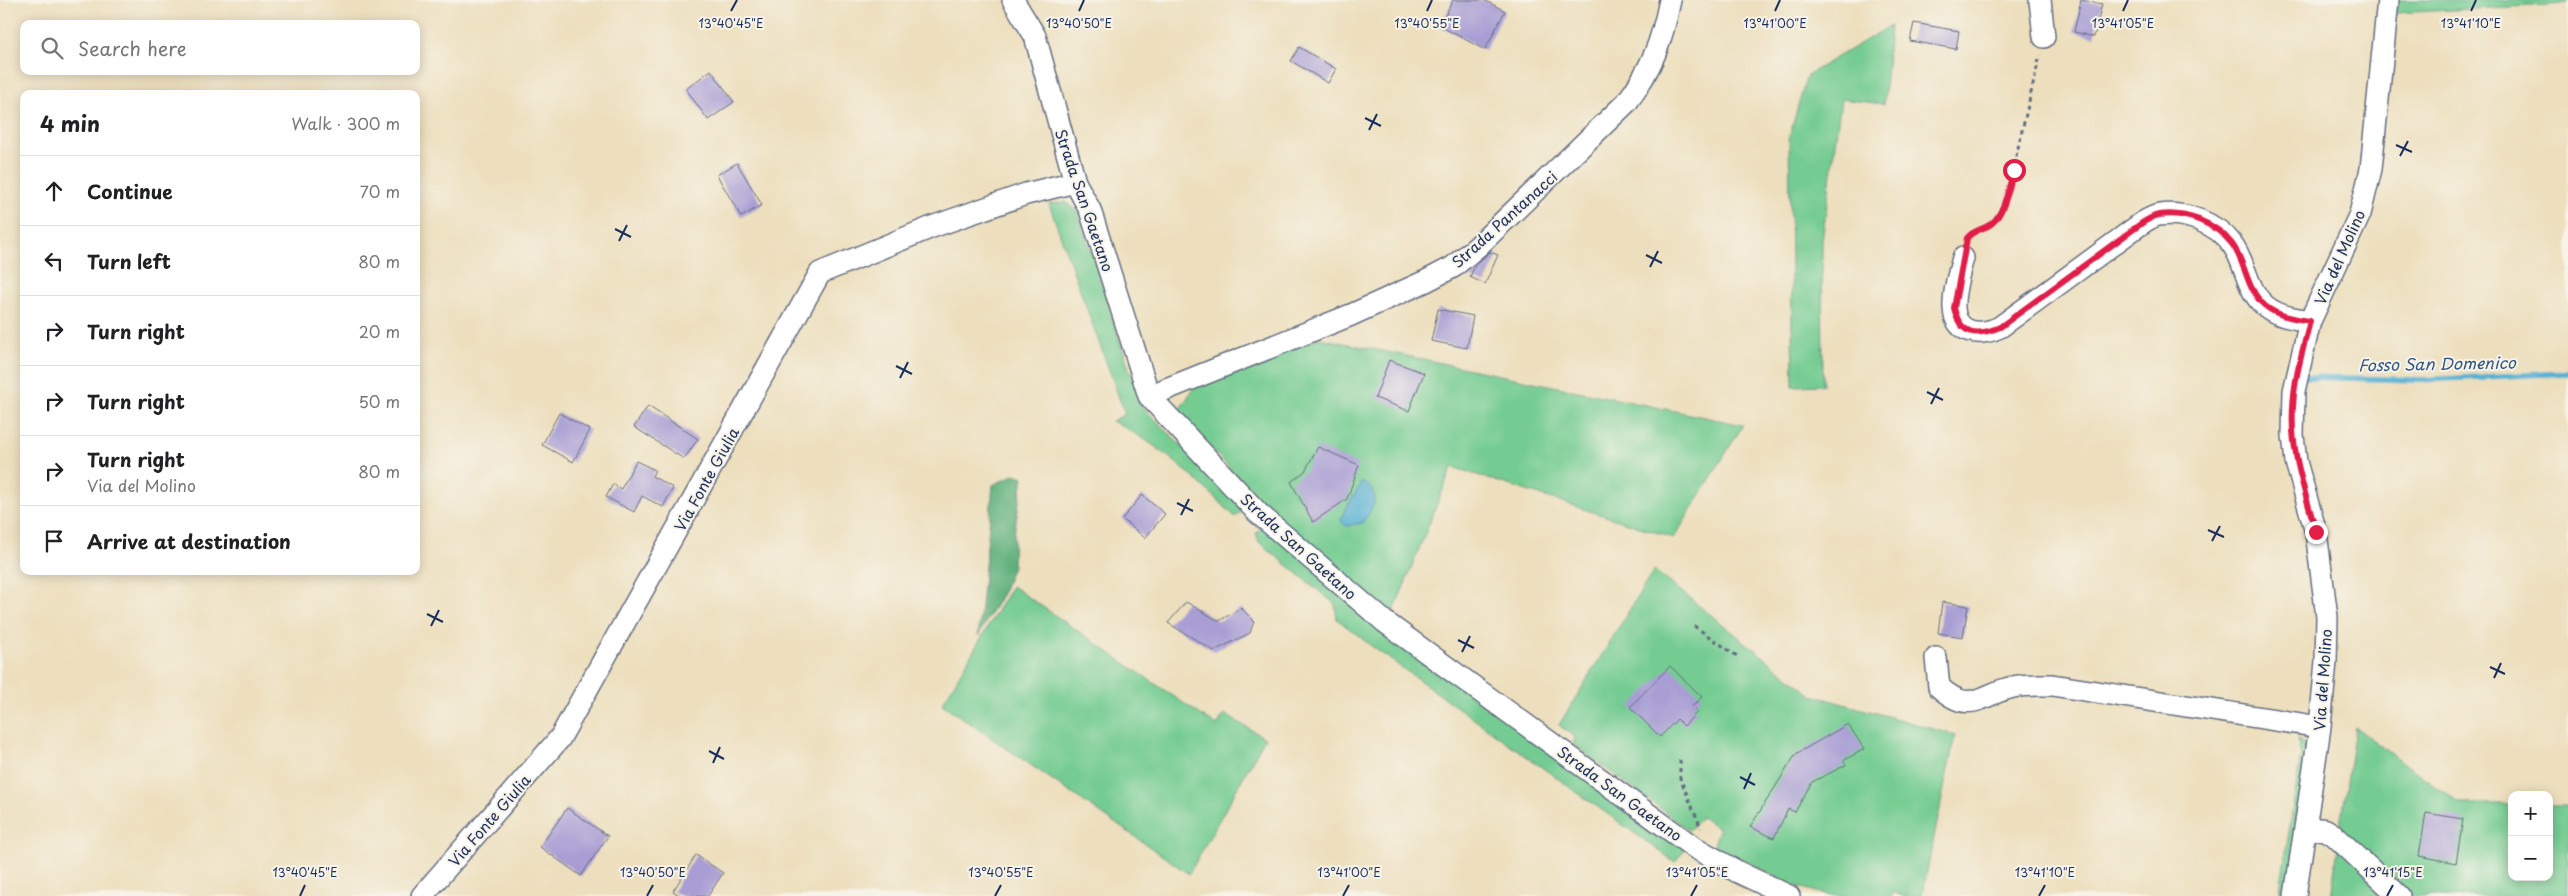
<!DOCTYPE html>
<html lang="en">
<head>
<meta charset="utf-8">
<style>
	body { margin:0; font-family:"Playpen Sans",sans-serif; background:#f2f2f2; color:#202124 }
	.controls { position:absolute; right:15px; bottom:15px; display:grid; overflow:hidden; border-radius:10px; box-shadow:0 2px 12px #0003 }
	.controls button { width:45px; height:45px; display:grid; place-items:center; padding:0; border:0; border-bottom:1px solid #e0e0e0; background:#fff; color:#202124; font:25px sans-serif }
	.stop { position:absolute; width:15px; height:15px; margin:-11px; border:4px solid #e11d48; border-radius:50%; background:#fff }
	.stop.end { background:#e11d48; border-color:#fff; box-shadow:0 1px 5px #0008 }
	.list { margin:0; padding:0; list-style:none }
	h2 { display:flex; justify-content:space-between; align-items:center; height:65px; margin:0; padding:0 20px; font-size:21px }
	h2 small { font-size:16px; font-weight:400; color:#757577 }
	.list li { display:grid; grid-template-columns:32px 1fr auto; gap:15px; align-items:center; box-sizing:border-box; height:70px; padding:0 20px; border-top:1px solid #e0e0e0 }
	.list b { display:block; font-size:19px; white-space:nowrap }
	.list p { margin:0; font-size:16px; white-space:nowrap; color:#757577 }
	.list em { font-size:16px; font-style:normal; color:#757577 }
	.icon { flex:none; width:28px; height:28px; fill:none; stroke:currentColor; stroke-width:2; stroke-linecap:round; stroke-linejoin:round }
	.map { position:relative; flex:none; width:2568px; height:896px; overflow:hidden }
	.search { position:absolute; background:#fff; box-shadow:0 2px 12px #0003; left:20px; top:20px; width:400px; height:55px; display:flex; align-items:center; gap:12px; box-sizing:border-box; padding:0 18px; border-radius:10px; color:#757577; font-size:19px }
	.panel { position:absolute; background:#fff; box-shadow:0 2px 12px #0003; left:20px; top:90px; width:400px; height:485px; border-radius:10px }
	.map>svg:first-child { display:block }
	.green { fill:#74cc92; stroke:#487e78 }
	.forest { fill:#5fb07c; stroke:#3d706d }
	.water { fill:#56b1d4; stroke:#387099 }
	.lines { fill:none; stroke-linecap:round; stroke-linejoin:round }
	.stream { stroke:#56b1d4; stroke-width:5.5 }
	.building { fill:#a89ed4 }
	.minor-casing { stroke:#646d7f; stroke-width:24 }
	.path { stroke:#646d7f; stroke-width:3; stroke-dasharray:4 4; stroke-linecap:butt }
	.minor { stroke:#fff; stroke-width:21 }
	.route { stroke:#e11d48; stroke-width:6 }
	.ticks { fill:none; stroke:#1b2f5e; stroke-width:2 }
	.labels { text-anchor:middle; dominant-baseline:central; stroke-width:4; stroke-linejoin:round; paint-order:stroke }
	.street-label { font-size:15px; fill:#1b2f5e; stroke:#f7f3e8 }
	.water-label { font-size:16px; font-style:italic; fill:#2d5681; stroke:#f7f3e8 }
	.ticks-label { font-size:12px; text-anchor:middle; fill:#1b2f5e; stroke:#f7f3e8; stroke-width:4; stroke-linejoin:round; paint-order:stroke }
</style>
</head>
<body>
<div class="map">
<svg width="2568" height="896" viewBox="0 0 2568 896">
	<rect width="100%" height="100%" fill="#f7f3e8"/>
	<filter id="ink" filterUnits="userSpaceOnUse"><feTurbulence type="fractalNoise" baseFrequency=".02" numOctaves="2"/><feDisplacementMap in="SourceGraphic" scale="10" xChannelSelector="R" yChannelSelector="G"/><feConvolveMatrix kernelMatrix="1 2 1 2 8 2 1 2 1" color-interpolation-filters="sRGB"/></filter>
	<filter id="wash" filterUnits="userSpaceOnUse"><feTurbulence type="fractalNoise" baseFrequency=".0096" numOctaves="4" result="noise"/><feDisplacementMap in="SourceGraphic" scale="20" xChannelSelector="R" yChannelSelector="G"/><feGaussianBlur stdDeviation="1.12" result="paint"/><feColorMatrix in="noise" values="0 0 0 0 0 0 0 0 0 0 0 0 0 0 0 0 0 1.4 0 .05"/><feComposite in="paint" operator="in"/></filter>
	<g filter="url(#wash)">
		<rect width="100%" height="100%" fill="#eddfbd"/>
		<path class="green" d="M2397 0H2568V4L2395 13Z
			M1890 26 1884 104 1841 99 1822 241 1823 385 1793 386 1789 138 1807 75Z
			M1066 202 1078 213 1141 405 1244 509 1235 517C1197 480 1160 444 1112 421L1125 414 1049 204Z
			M1319 338 1743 425 1674 538 1452 467 1392 616 1266 506 1177 413 1196 385Z
			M1263 526 1685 849 1675 862 1374 648 1337 619 1335 604 1259 542 1256 533Z
			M1654 570 1812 695 1955 735 1922 896H1902L1893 892 1892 896H1831L1792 885 1714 845 1719 829 1702 817 1689 830 1573 744 1575 738 1559 725Z
			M1012 586 1217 726 1224 714 1265 738 1189 874 942 704Z
			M2355 727 2460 804H2512V877H2549V805H2568V896H2331Z
			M2297 739 2308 747 2287 896H2279L2301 755Z"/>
		<path class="forest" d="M1015 474 1023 477 1014 534 1013 566 1004 590 978 636 993 485Z"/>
		<path class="water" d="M1361 482C1383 491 1374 508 1362 523L1346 526 1341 521C1344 506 1356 496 1361 482Z"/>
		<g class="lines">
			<path class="stream" d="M2306 377 2419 380 2568 373"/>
		</g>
		<g id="blocks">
			<path class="building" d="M1453 0H1484L1505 11 1485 50 1440 26Z
				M2081 0 2102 4 2094 37 2074 32Z
				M1914 23 1959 31 1956 49 1910 41Z
				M1299 47 1336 69 1328 83 1291 61Z
				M711 70 734 102 708 120 686 89Z
				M737 163 762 205 741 217 717 175Z
				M1490 252 1498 255 1485 284 1470 277 1475 265Z
				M1438 309 1473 316 1467 348 1431 341Z
				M1389 360 1424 373 1409 411 1375 398Z
				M648 406 698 439 684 459 634 427Z
				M559 413 590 430 573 462 542 445Z
				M1318 447 1359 465 1347 499 1313 522 1291 482 1305 471Z
				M636 461 655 470 652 476 673 488 663 507 642 496 634 512 606 497 613 484 621 489Z
				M1142 495 1165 514 1145 538 1122 519Z
				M1186 602 1219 621 1241 608 1254 621 1250 633 1214 651 1168 623Z
				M1942 602 1968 606 1963 637 1938 633Z
				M1670 666 1702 697 1692 707 1697 712 1684 726 1677 719 1660 737 1630 707Z
				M1848 724 1864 749 1843 761 1846 765 1812 782 1795 812 1788 809 1774 838 1750 827 1796 754Z
				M567 808 608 836 581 876 540 847Z
				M2426 813 2463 819 2456 863 2419 856Z
				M696 855 723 873 708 896H681L673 891Z"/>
		</g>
	</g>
	<g filter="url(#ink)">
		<use href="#blocks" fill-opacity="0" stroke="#646d7f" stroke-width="1"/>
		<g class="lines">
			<g class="minor-casing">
				<path id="minor" d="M1013 0 1035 36 1075 182 1090 210 1149 396 1258 513 1385 622 1692 846 1738 872 1789 896
					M2040 0 2044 37
					M1963 258C1959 273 1953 292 1954 308 1955 335 1981 336 2000 327L2142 223C2147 220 2153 216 2159 215 2185 211 2216 223 2232 244 2245 261 2246 286 2261 302 2274 316 2292 318 2310 321
					M1149 396 1351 315 1426 281 1453 267 1478 246 1627 102C1652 68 1662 41 1670 0
					M1936 658 1939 687C1971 716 1981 694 2013 687 2026 684 2039 685 2052 685L2320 727
					M2305 827 2326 830 2334 835 2399 896
					M422 896 560 738 820 273 932 227 1026 194 1075 182
					M2295 896 2320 727 2326 661 2327 617 2316 532 2296 462 2293 435 2294 391 2310 321 2360 214 2371 169 2388 0"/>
			</g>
			<path class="path" d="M1966 241C1971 228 1984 231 1992 223 1999 215 2003 204 2007 194L2040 55
				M1694 626 1737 656
				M1680 760V778L1701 828"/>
			<use href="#minor" class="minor"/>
		</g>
	</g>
	<g class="lines" filter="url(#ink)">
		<path class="route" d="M2014 170C2009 186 2005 213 1991 224 1983 230 1974 229 1967 238L1954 308C1960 335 1976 337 2000 327L2142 223C2147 220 2153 216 2159 215 2185 211 2216 223 2232 244 2245 261 2246 286 2261 302 2274 316 2292 318 2310 321 2303 350 2294 378 2293 408 2290 451 2305 491 2316 532"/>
	</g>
	<path class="ticks" d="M731 11 737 0M1079 11 1084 0M1427 11 1432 0M1775 11 1780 0M2123 11 2128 0M2471 11 2476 0M1365 118 1381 126M1369 130 1377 114M2396 145 2412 152M2400 156 2408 141M615 229 631 237M619 241 627 225M1646 255 1662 263M1650 267 1658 251M896 366 912 374M900 378 908 362M1927 392 1943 400M1931 404 1939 388M1177 503 1193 511M1181 515 1189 499M2208 530 2224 537M2212 541 2220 526M427 614 443 622M431 626 439 610M1458 640 1474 648M1462 652 1470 636M2490 667 2505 674M2494 678 2501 663M709 751 724 759M713 763 720 747M1740 777 1755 785M1744 789 1751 773M300 896 305 885M647 896 653 885M995 896 1001 885M1343 896 1349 885M1691 896 1697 885M2039 896 2045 885M2387 896 2393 885"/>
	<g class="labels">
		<g class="street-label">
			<text transform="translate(1085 200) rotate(71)">Strada San Gaetano</text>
			<text transform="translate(1504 219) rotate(-42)">Strada Pantanacci</text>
			<text transform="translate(2339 257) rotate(-66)">Via del Molino</text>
			<text transform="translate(706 479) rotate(-61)">Via Fonte Giulia</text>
			<text transform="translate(1299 546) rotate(42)">Strada San Gaetano</text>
			<text transform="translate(2322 680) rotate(-86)">Via del Molino</text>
			<text transform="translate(1620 793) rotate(36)">Strada San Gaetano</text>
			<text transform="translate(489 820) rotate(-49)">Via Fonte Giulia</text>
		</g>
		<g class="water-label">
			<text transform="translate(2437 363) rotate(-1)">Fosso San Domenico</text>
		</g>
	</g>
	<g class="ticks-label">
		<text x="731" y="28">13°40'45"E</text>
		<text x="1079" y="28">13°40'50"E</text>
		<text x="1775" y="28">13°41'00"E</text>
		<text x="2471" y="28">13°41'10"E</text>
		<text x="1427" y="28">13°40'55"E</text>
		<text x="2123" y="28">13°41'05"E</text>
		<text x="305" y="877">13°40'45"E</text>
		<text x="653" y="877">13°40'50"E</text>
		<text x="1001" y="877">13°40'55"E</text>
		<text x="1349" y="877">13°41'00"E</text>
		<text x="1697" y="877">13°41'05"E</text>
		<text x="2045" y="877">13°41'10"E</text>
		<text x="2393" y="877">13°41'15"E</text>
	</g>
</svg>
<div class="controls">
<button>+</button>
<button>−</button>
</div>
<div class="stop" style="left:2014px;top:170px"></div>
<div class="stop end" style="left:2316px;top:532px"></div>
<div class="search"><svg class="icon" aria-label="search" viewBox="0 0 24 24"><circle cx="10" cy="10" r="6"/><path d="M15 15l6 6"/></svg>Search here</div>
<section class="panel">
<h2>4 min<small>Walk · 300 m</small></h2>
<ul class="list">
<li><svg class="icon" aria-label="ahead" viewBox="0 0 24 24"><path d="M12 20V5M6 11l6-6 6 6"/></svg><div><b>Continue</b></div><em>70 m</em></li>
<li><svg class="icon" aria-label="left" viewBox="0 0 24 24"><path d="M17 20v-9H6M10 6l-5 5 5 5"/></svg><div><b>Turn left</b></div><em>80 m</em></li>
<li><svg class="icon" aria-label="right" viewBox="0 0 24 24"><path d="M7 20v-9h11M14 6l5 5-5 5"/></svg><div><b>Turn right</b></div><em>20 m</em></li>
<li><svg class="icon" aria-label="right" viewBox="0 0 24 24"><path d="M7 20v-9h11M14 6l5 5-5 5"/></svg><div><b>Turn right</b></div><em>50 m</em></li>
<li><svg class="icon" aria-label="right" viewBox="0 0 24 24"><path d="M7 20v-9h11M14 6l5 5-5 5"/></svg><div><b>Turn right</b><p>Via del Molino</p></div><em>80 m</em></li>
<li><svg class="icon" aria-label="arrive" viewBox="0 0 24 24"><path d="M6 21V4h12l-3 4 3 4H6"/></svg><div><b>Arrive at destination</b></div></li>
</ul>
</section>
</div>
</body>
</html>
